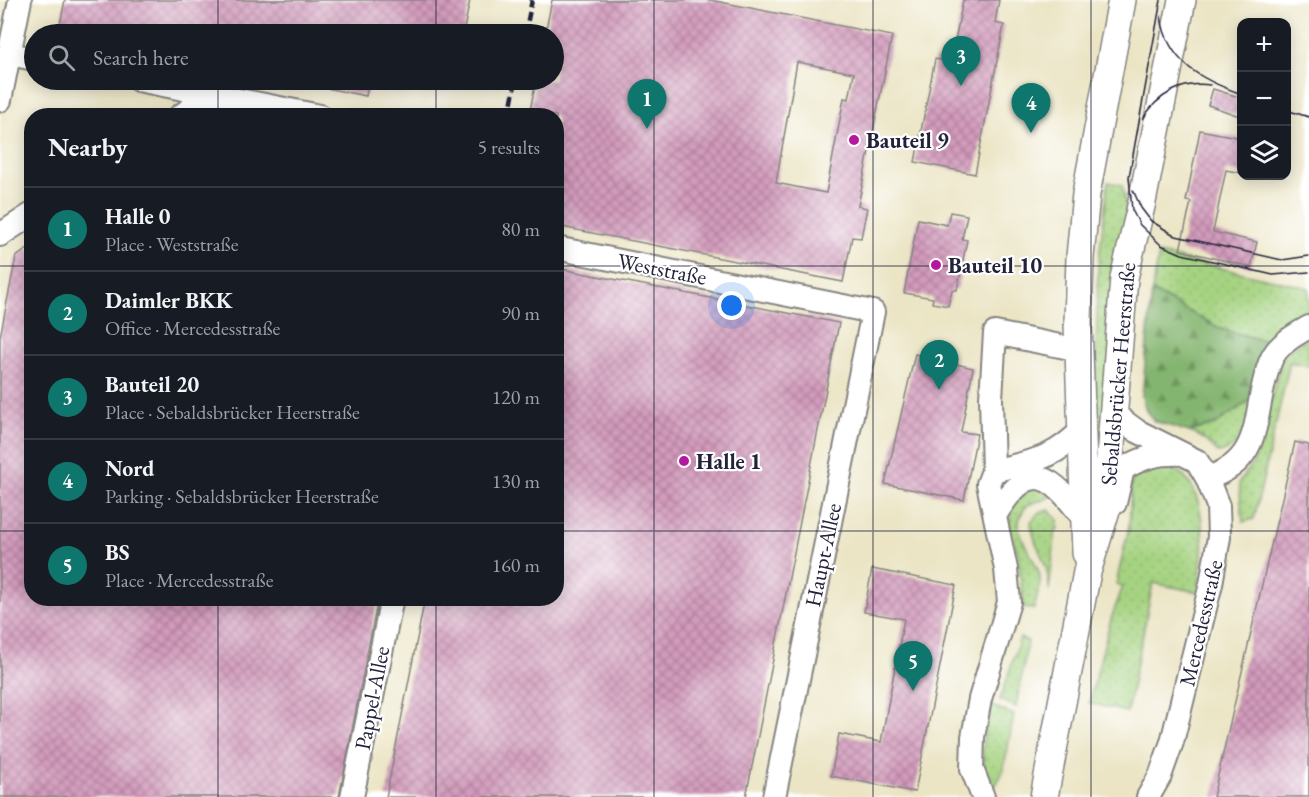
<!DOCTYPE html>
<html lang="en">
<head>
<meta charset="utf-8">
<style>
	body { margin:0; font-family:"EB Garamond",serif; background:#242831; color:#f1f3f6 }
	.controls { position:absolute; right:18px; top:18px; display:grid; overflow:hidden; border-radius:12px; box-shadow:0 3px 15px #0003 }
	.controls button { width:54px; height:54px; display:grid; place-items:center; padding:0; border:0; border-bottom:2px solid #363941; background:#171b24; color:#f1f3f6; font:30px sans-serif }
	.you { position:absolute; left:732px; top:306px; width:21px; height:21px; margin:-15px; border:4px solid #fff; border-radius:50%; background:#1a73e8; box-shadow:0 0 0 9px #1a73e833 }
	.badge { display:grid; place-items:center; width:39px; height:39px; border-radius:50%; background:#0f766e; color:#fff; font-size:20px; font-weight:700 }
	.pin { position:absolute; translate:-50% -50px; filter:drop-shadow(0 2px 3px #0008) }
	.pin::after { content:''; position:absolute; top:32px; width:21px; height:18px; background:inherit; clip-path:polygon(0 0,100% 0,50% 100%) }
	.list { margin:0; padding:0; list-style:none }
	h2 { display:flex; justify-content:space-between; align-items:center; height:78px; margin:0; padding:0 24px; font-size:26px }
	h2 small { font-size:20px; font-weight:400; color:#9ea1a6 }
	.list li { display:grid; grid-template-columns:39px 1fr auto; gap:18px; align-items:center; box-sizing:border-box; height:84px; padding:0 24px; border-top:2px solid #363941 }
	.list b { display:block; font-size:22px; white-space:nowrap }
	.list p { margin:0; font-size:20px; white-space:nowrap; color:#9ea1a6 }
	.list em { font-size:20px; font-style:normal; color:#9ea1a6 }
	.icon { flex:none; width:33px; height:33px; fill:none; stroke:currentColor; stroke-width:2; stroke-linecap:round; stroke-linejoin:round }
	.map { position:relative; flex:none; width:1309px; height:797px; overflow:hidden }
	.search { position:absolute; background:#171b24; box-shadow:0 3px 15px #0003; left:24px; top:24px; width:540px; height:66px; display:flex; align-items:center; gap:15px; box-sizing:border-box; padding:0 21px; border-radius:33px; color:#9ea1a6; font-size:22px }
	.panel { position:absolute; background:#171b24; box-shadow:0 3px 15px #0003; left:24px; top:108px; width:540px; height:498px; border-radius:24px }
	.map>svg:first-child { display:block }
	.grass { fill:url(#grass-dots); stroke:#647a5e; stroke-width:1.5 }
	.forest { fill:url(#forest-firs); stroke:#536c55; stroke-width:1.5 }
	.building { fill:url(#building-cross-hatch); fill-rule:evenodd }
	.lines { fill:none; stroke-linecap:round; stroke-linejoin:round }
	.minor-casing { stroke:#868480; stroke-width:26 }
	.major-casing { stroke:#868480; stroke-width:30 }
	.minor { stroke:#fff; stroke-width:22 }
	.major { stroke:#fff; stroke-width:27 }
	.tram { stroke:#22223b; stroke-width:1.5 }
	.rail { stroke:#22223b; stroke-width:4.5; stroke-dasharray:9 4.5; stroke-linecap:butt }
	.grid { fill:none; stroke:#22223b; stroke-width:1.5; stroke-opacity:0.55 }
	.poi-dot { fill:#b5179e; stroke:#fff; stroke-width:2 }
	.labels { text-anchor:middle; dominant-baseline:central; stroke-width:4.5; stroke-linejoin:round; paint-order:stroke }
	.poi-label { font-size:22px; font-weight:bold; fill:#22223b; stroke:#fff; text-anchor:start }
	.street-label { font-size:22px; fill:#22223b; stroke:#fff }
</style>
</head>
<body>
<div class="map">
<svg width="1309" height="797" viewBox="0 0 1309 797">
	<defs>
		<pattern id="grass-dots" width="8" height="8" patternUnits="userSpaceOnUse" patternTransform="scale(1.5)"><rect width="8" height="8" fill="#a6d381"/><path d="M2 2h.1M6 6h.1" fill="none" stroke="#8fb570" stroke-width="1.8" stroke-linecap="round"/></pattern>
		<pattern id="forest-firs" width="22" height="20" patternUnits="userSpaceOnUse" patternTransform="scale(1.5)"><rect width="22" height="20" fill="#84b56f"/><path d="M5 1l3.5 6h-7zM16 11l3.5 6h-7z" fill="#6c935c"/></pattern>
		<pattern id="building-cross-hatch" width="8" height="8" patternUnits="userSpaceOnUse" patternTransform="scale(1.5)"><rect width="8" height="8" fill="#d39bbc"/><path d="M0 0l8 8M0 8l8-8" fill="none" stroke="#ab7e9a"/></pattern>
	</defs>
	<rect width="100%" height="100%" fill="#fff"/>
	<filter id="ink" filterUnits="userSpaceOnUse"><feTurbulence type="fractalNoise" baseFrequency=".0167" numOctaves="2"/><feDisplacementMap in="SourceGraphic" scale="12" xChannelSelector="R" yChannelSelector="G"/><feConvolveMatrix kernelMatrix="1 2 1 2 8 2 1 2 1" color-interpolation-filters="sRGB"/></filter>
	<filter id="wash" filterUnits="userSpaceOnUse"><feTurbulence type="fractalNoise" baseFrequency=".008" numOctaves="4" result="noise"/><feDisplacementMap in="SourceGraphic" scale="24" xChannelSelector="R" yChannelSelector="G"/><feGaussianBlur stdDeviation="1.35" result="paint"/><feColorMatrix in="noise" values="0 0 0 0 0 0 0 0 0 0 0 0 0 0 0 0 0 1.4 0 .05"/><feComposite in="paint" operator="in"/></filter>
	<g filter="url(#wash)">
		<rect width="100%" height="100%" fill="#ebe5c5"/>
		<path class="grass" d="M1108 182 1122 185 1127 213 1098 479 1094 464 1098 267Z
			M1159 254 1309 288V318L1273 343 1221 329 1152 291Z
			M1309 337V366L1290 362 1254 519 1243 522 1239 483 1255 460 1281 361 1292 348Z
			M1255 397C1249 421 1247 447 1219 453L1201 437 1189 432 1214 425Z
			M1163 464C1214 480 1203 552 1198 592L1153 583 1127 712 1089 703 1111 619 1123 586 1116 584 1129 527 1132 474Z
			M1033 487 1052 494C1046 503 1033 499 1025 508 1006 532 1037 555 1040 577 1041 587 1036 599 1034 609L1024 608 1018 555 1009 524 1013 503Z
			M1049 510 1058 519V529H1056L1049 590C1050 560 1033 549 1031 522L1038 513Z
			M1020 638 1028 641 1016 707 1000 700Z
			M992 706 1014 715 1003 772 993 790C977 763 981 734 992 706Z"/>
		<path class="forest" d="M1152 291 1221 329 1273 343 1255 397 1214 425 1189 432 1154 421 1146 411 1142 396Z"/>
		<g id="blocks">
			<path class="building" d="M65 0H470L463 34H58Z
				M552 0H710L892 36 858 206 867 208 861 238 852 237 843 282 556 226V116H529L536 80H554V34H545ZM797 62 854 73 849 99 844 98 826 193 776 183Z
				M963 0H999L995 23 1004 25 975 174 915 162 935 59 951 62Z
				M316 80H369L366 96 316 86Z
				M1213 89 1242 98V117L1208 105Z
				M1200 130 1242 138V173L1226 170 1213 232 1257 242 1251 267 1180 250 1191 202 1186 201Z
				M950 212 967 215 962 239 967 240 957 290H952L948 306 932 303 933 298 904 293 918 219 947 225Z
				M32 246V598H378L339 797H0V337L16 257Z
				M556 268 839 323 746 797H386L425 598H556Z
				M915 354 973 368 961 432 977 434 964 500 885 484Z
				M1295 442 1309 445V797H1213Z
				M872 569 956 585 915 792 831 776 839 734 881 742 904 619 864 612Z"/>
		</g>
	</g>
	<g filter="url(#ink)">
		<use href="#blocks" fill-opacity="0" stroke="#868480" stroke-width="1.5"/>
		<g class="lines">
			<g class="minor-casing">
				<path id="minor" d="M10 54 34 59
					M138 80 320 116
					M0 100 20 0
					M180 116 212 94
					M0 235 32 214
					M556 248 873 312 774 797
					M1115 415 1137 431 1197 461 1207 478 1218 506 1219 537 1211 584 1172 742 1160 776 1148 797
					M993 471C1034 460 1051 461 1083 429
					M1207 478C1268 460 1251 407 1271 360 1278 344 1295 335 1309 327
					M1115 503 1123 469C1143 457 1159 453 1183 454
					M996 514C1032 455 1052 477 1085 520
					M352 797 392 598
					M983 797 972 769 973 737 980 699 1009 602 1006 569 988 484 993 471 991 398 995 333 1080 350"/>
			</g>
			<g class="major-casing">
				<path id="major" d="M1086 553 1078 323 1080 257 1086 194 1122 0
					M1044 797 1087 572 1106 510 1124 278 1142 202 1182 0"/>
			</g>
			<use href="#minor" class="minor"/>
			<use href="#major" class="major"/>
			<path class="tram" d="M1161 0 1129 177 1132 210 1140 225 1161 245 1182 254 1273 275 1309 272
				M1161 16C1167 62 1201 80 1242 94
				M1286 110 1309 117
				M1143 119C1157 95 1182 81 1210 85
				M1133 190 1141 208 1151 221 1176 236 1282 260 1309 256"/>
			<path class="rail" d="M525 34 532 0
				M509 116 516 80"/>
		</g>
	</g>
	<path class="grid" d="M218 0V34M436 0V34M654 0V797M873 0V797M1091 0V797M218 80V116M436 80V116M0 266H32M556 266H1309M0 531H32M556 531H1309M218 598V797M436 598V797"/>
	<g class="poi-dot">
		<circle cx="854" cy="140" r="6"/>
		<circle cx="936" cy="265" r="6"/>
		<circle cx="684" cy="461" r="6"/>
	</g>
	<g class="labels">
		<g class="poi-label">
			<text x="866" y="140">Bauteil 9</text>
			<text x="948" y="265">Bauteil 10</text>
			<text x="696" y="461">Halle 1</text>
		</g>
		<g class="street-label">
			<text transform="translate(662 269) rotate(11)">Weststraße</text>
			<text transform="translate(1118 374) rotate(-85)">Sebaldsbrücker Heerstraße</text>
			<text transform="translate(823 555) rotate(-78)">Haupt-Allee</text>
			<text transform="translate(1201 623) rotate(-77)">Mercedesstraße</text>
			<text transform="translate(372 698) rotate(-79)">Pappel-Allee</text>
		</g>
	</g>
</svg>
<div class="controls">
<button>+</button>
<button>−</button>
<button><svg class="icon" aria-label="layers" viewBox="0 0 24 24"><path d="M12 4l9 5-9 5-9-5zM3 14l9 5 9-5"/></svg></button>
</div>
<div class="you"></div>
<div class="pin badge" style="left:647px;top:129px">1</div>
<div class="pin badge" style="left:939px;top:390px">2</div>
<div class="pin badge" style="left:961px;top:86px">3</div>
<div class="pin badge" style="left:1031px;top:133px">4</div>
<div class="pin badge" style="left:913px;top:691px">5</div>
<div class="search"><svg class="icon" aria-label="search" viewBox="0 0 24 24"><circle cx="10" cy="10" r="6"/><path d="M15 15l6 6"/></svg>Search here</div>
<section class="panel">
<h2>Nearby<small>5 results</small></h2>
<ul class="list">
<li><span class="badge">1</span><div><b>Halle 0</b><p>Place · Weststraße</p></div><em>80 m</em></li>
<li><span class="badge">2</span><div><b>Daimler BKK</b><p>Office · Mercedesstraße</p></div><em>90 m</em></li>
<li><span class="badge">3</span><div><b>Bauteil 20</b><p>Place · Sebaldsbrücker Heerstraße</p></div><em>120 m</em></li>
<li><span class="badge">4</span><div><b>Nord</b><p>Parking · Sebaldsbrücker Heerstraße</p></div><em>130 m</em></li>
<li><span class="badge">5</span><div><b>BS</b><p>Place · Mercedesstraße</p></div><em>160 m</em></li>
</ul>
</section>
</div>
</body>
</html>
